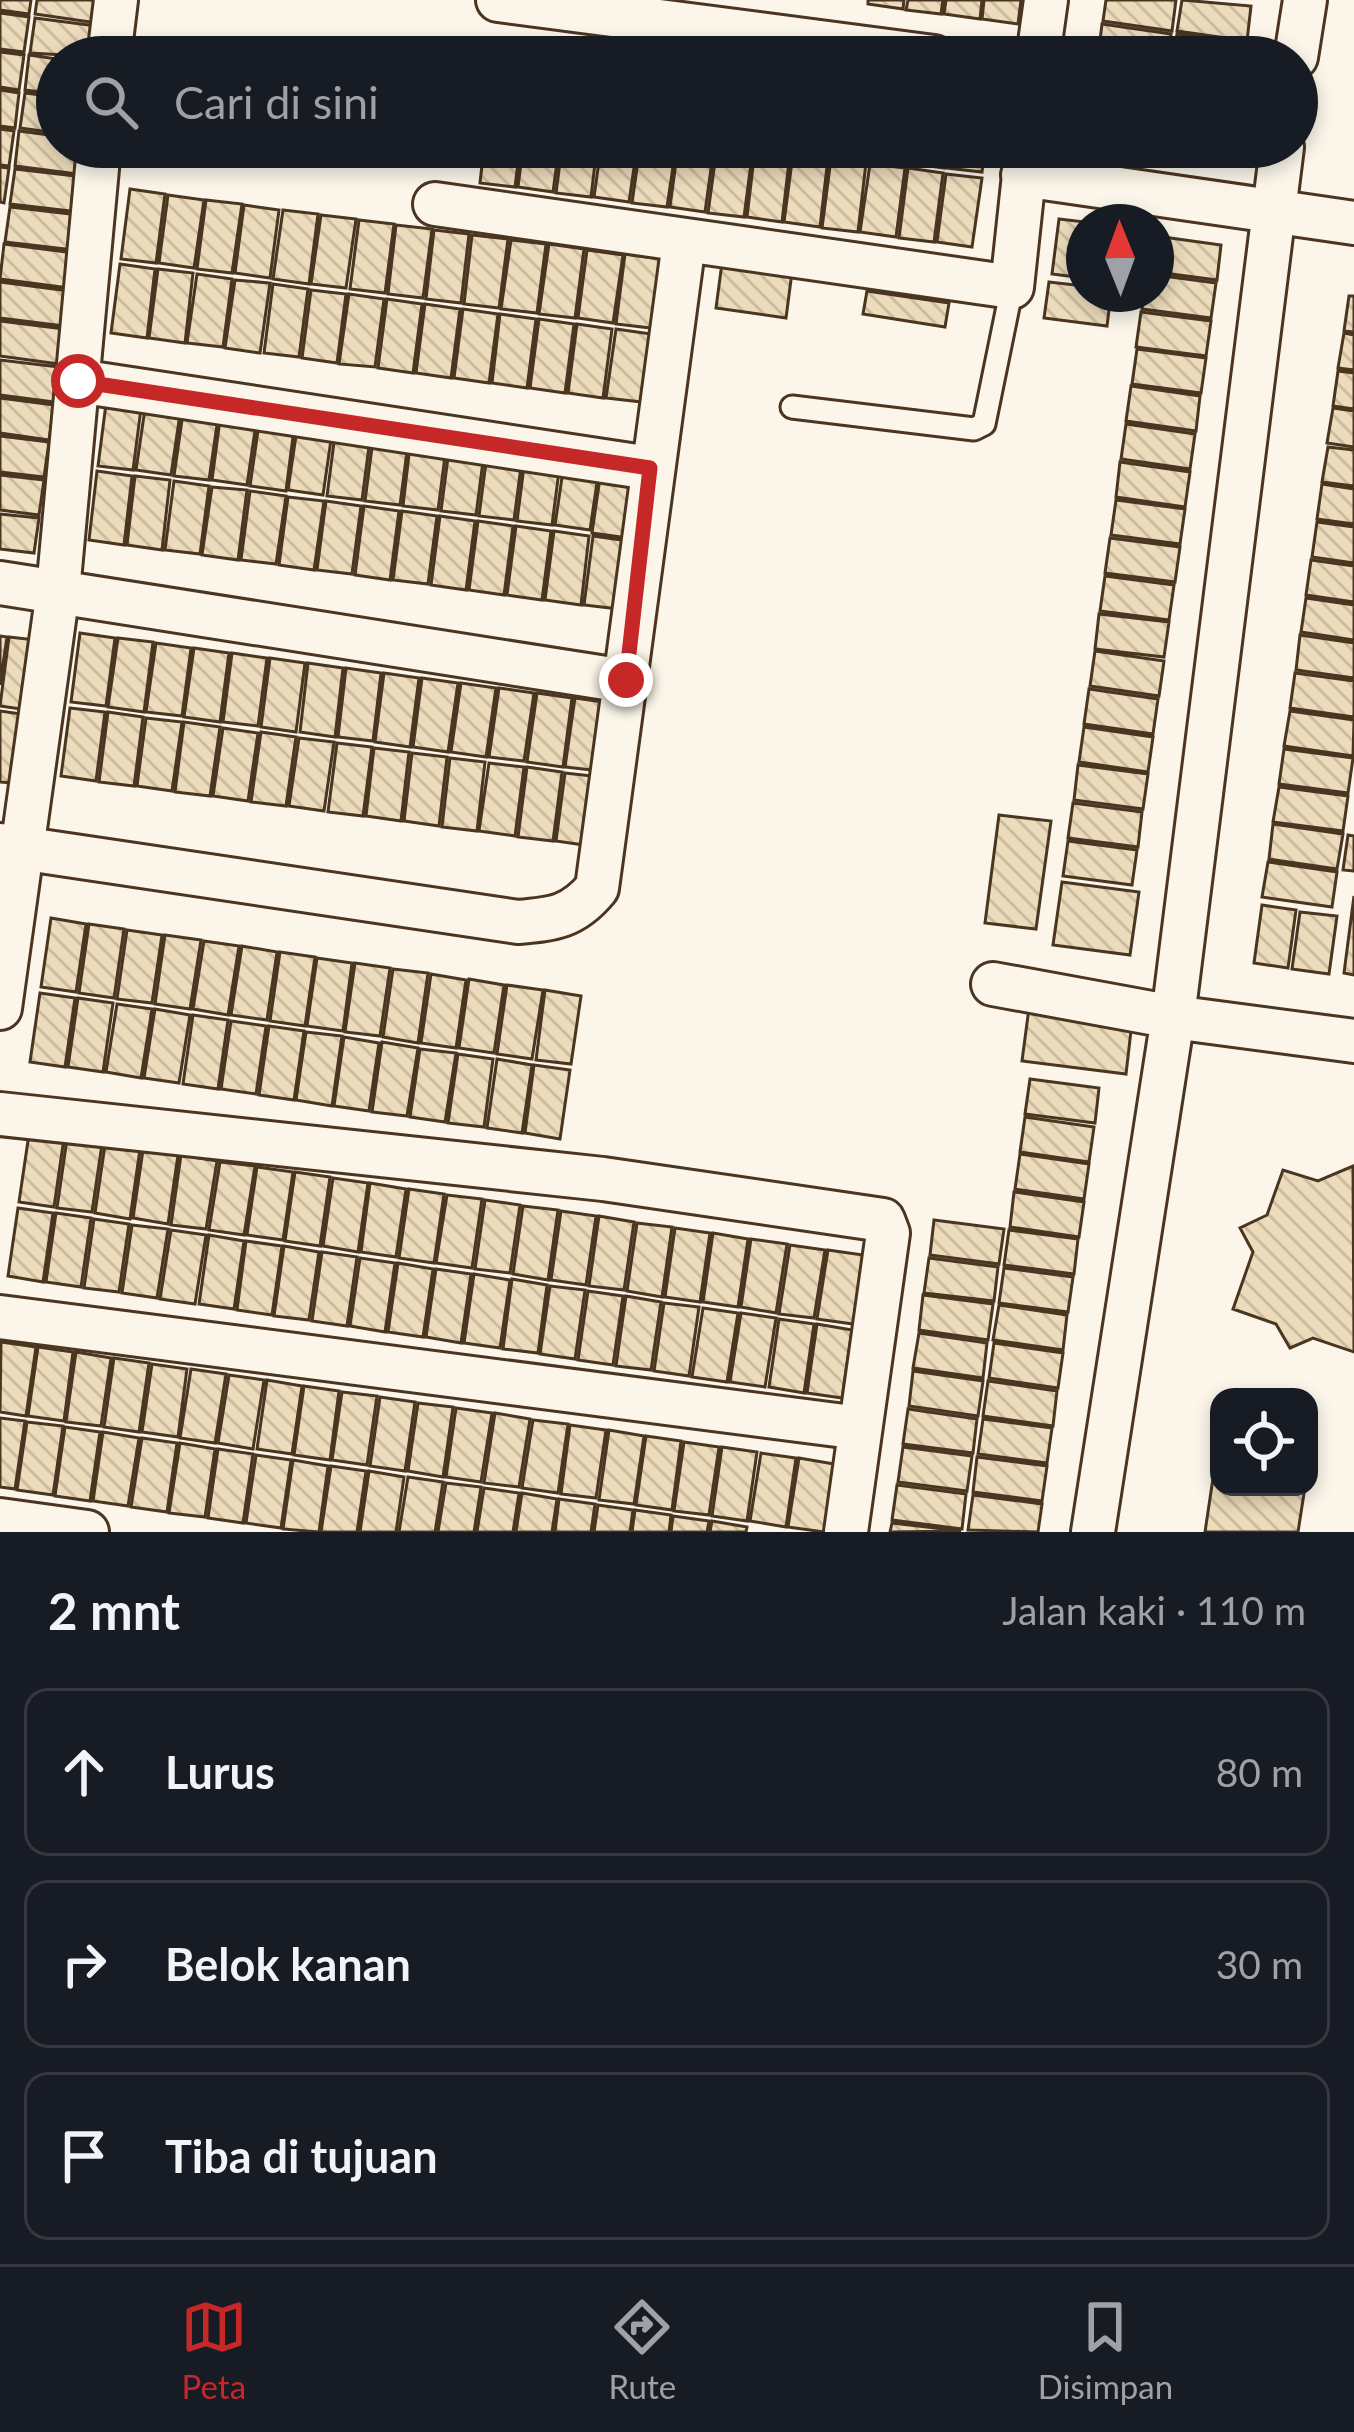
<!DOCTYPE html>
<html lang="id">
<head>
<meta charset="utf-8">
<style>
	body { margin:0; font-family:Lato,sans-serif; background:#242831; color:#f1f3f6 }
	.controls { position:absolute; right:36px; bottom:36px; display:grid; overflow:hidden; border-radius:24px; box-shadow:0 6px 18px #0003 }
	.controls button { width:108px; height:108px; display:grid; place-items:center; padding:0; border:0; border-bottom:3px solid #363941; background:#171b24; color:#f1f3f6; font:60px sans-serif }
	.compass { position:absolute; left:1066px; top:204px; width:108px; height:108px; border-radius:50%; background:#171b24; box-shadow:0 6px 18px #0003; rotate:359deg }
	.stop { position:absolute; width:36px; height:36px; margin:-27px; border:9px solid #c62828; border-radius:50%; background:#fff }
	.stop.end { background:#c62828; border-color:#fff; box-shadow:0 3px 12px #0008 }
	.list { margin:0; padding:0; list-style:none }
	h2 { display:flex; justify-content:space-between; align-items:center; height:156px; margin:0; padding:0 48px; font-size:51px }
	h2 small { font-size:39px; font-weight:400; color:#9ea1a6 }
	.list li { display:grid; grid-template-columns:78px 1fr auto; gap:36px; align-items:center; box-sizing:border-box; height:168px; margin:0 24px 24px; padding:0 24px; border:3px solid #363941; border-radius:24px }
	.list b { display:block; font-size:45px; white-space:nowrap }
	.list em { font-size:39px; font-style:normal; color:#9ea1a6 }
	.icon { flex:none; width:66px; height:66px; fill:none; stroke:currentColor; stroke-width:2; stroke-linecap:round; stroke-linejoin:round }
	.map { position:relative; flex:none; width:1354px; height:1532px; overflow:hidden }
	.search { position:absolute; background:#171b24; box-shadow:0 6px 18px #0003; left:36px; right:36px; top:36px; height:132px; display:flex; align-items:center; gap:30px; box-sizing:border-box; padding:0 42px; border-radius:66px; color:#9ea1a6; font-size:45px }
	.sheet { height:732px; background:#171b24 }
	nav { display:flex; justify-content:space-around; align-items:center; box-sizing:border-box; height:168px; border-top:3px solid #363941; background:#171b24; font-size:33px; color:#9ea1a6 }
	nav a { display:grid; justify-items:center; gap:6px }
	nav .on { color:#c62828 }
	.map>svg:first-child { display:block }
	.building { fill:url(#building-back-hatch); stroke:#4a3520; stroke-width:3 }
	.lines { fill:none; stroke-linecap:round; stroke-linejoin:round }
	.lane-casing { stroke:#4a3520; stroke-width:27 }
	.street-casing { stroke:#4a3520; stroke-width:48 }
	.lane { stroke:#fbf6e9; stroke-width:21 }
	.street { stroke:#fbf6e9; stroke-width:42 }
	.route { stroke:#c62828; stroke-width:15 }
</style>
</head>
<body>
<div class="map">
<svg width="1354" height="1532" viewBox="0 0 1354 1532">
	<defs>
		<pattern id="building-back-hatch" width="6" height="6" patternUnits="userSpaceOnUse" patternTransform="scale(3)"><rect width="6" height="6" fill="#ecdcbc"/><path d="M-1 5l2 2M0 0l6 6M5-1l2 2" fill="none" stroke="#ccbda1"/></pattern>
	</defs>
	<rect width="100%" height="100%" fill="#fbf6e9"/>
	<path class="building" d="M0 0H31L29 14 0 10Z
		M37 0H107L104 24 35 14Z
		M868 0H904L903 9 868 4Z
		M908 0H943L941 14 906 10Z
		M946 0H982L980 19 944 14Z
		M984 0H1021L1018 24 982 19Z
		M1106 0H1176L1172 31 1103 21Z
		M1182 0 1251 6 1247 41 1177 31Z
		M0 13 29 17 24 52 0 49Z
		M35 18 104 27 100 57 30 53Z
		M1102 24 1171 34 1168 57H1098Z
		M1177 34 1246 44 1244 57H1174Z
		M499 39 534 43 532 57H496Z
		M537 44 572 49 571 57H535Z
		M575 49 610 53V57H574Z
		M0 52 24 55 19 90 0 87Z
		M29 55 57 59V94L25 90Z
		M0 90 19 93 15 128 0 126Z
		M25 93 57 97V133L20 128Z
		M0 129 14 131 9 166 0 165Z
		M19 131 57 136V147H88L85 175 15 166Z
		M484 147H520L515 187 480 183Z
		M523 147H559L553 192 518 187Z
		M562 147H597L591 197 556 193Z
		M601 147H637L629 202 594 197Z
		M640 147H676L667 207 632 203Z
		M678 147H714L705 212 670 207Z
		M717 147 753 148 744 217 708 213Z
		M833 147H869L867 158 832 153Z
		M872 147H907L905 162 870 158Z
		M910 147H947L944 168 908 163Z
		M949 147H985L982 172 946 168Z
		M1178 147H1232L1231 154Z
		M755 149 790 153 782 222 747 217Z
		M793 154 828 158 820 227 784 222Z
		M831 159 866 163 858 232 822 228Z
		M870 164 905 168 896 237 860 232Z
		M0 167 9 168 4 203 0 202Z
		M908 168 943 173 934 242 899 238Z
		M15 169 84 177 79 212 10 204Z
		M946 174 982 178 972 247 937 242Z
		M130 189 165 194 156 263 121 259Z
		M168 195 204 200 194 268 159 263Z
		M206 200 242 204 232 273 197 269Z
		M244 205 279 210 270 278 235 273Z
		M10 207 79 215 74 250 5 242Z
		M283 210 318 214 309 284 273 279Z
		M321 215 356 219 346 288 311 284Z
		M1059 219 1085 222 1084 278 1052 274Z
		M359 220 394 224 385 293 350 289Z
		M396 225 432 229 423 298 388 294Z
		M434 230 469 234 461 303 426 299Z
		M472 235 508 239 499 308 464 304Z
		M1156 236 1221 245 1217 280 1156 272Z
		M511 240 546 244 537 313 501 309Z
		M4 244 74 253 69 288 0 279Z
		M549 244 584 249 575 318 539 314Z
		M587 250 623 255 613 323 578 318Z
		M625 254 661 259 651 328 616 324Z
		M722 263 792 272 786 318 716 308Z
		M120 264 155 269 147 338 111 333Z
		M158 269 193 273 185 343 149 338Z
		M197 274 232 279 223 347 187 343Z
		M1156 275 1216 283 1211 318 1142 309 1144 294H1156Z
		M235 280 270 283 260 353 225 348Z
		M0 282 69 291 64 326 0 318Z
		M1049 282 1084 286V294H1111L1107 326 1044 318Z
		M273 284 308 289 299 357 264 353Z
		M311 290 346 294 337 363 302 358Z
		M867 291 949 303 945 327 863 314Z
		M349 294 384 299 375 367 339 364Z
		M1349 296H1354V332L1344 331Z
		M387 299 422 304 413 373 378 368Z
		M425 304 460 309 451 378 416 373Z
		M463 309 498 314 489 383 454 378Z
		M1141 312 1211 321 1206 356 1136 347Z
		M500 314 536 319 527 388 492 383Z
		M539 319 574 324 565 393 530 388Z
		M0 321 64 329 59 364 0 356Z
		M577 324 612 329 603 398 568 393Z
		M616 329 651 334 642 402 606 398Z
		M1344 333 1354 335V370L1338 368Z
		M1137 349 1206 358 1201 393 1132 384Z
		M0 360 59 367 54 402 0 395Z
		M1338 371 1354 373V409L1333 406Z
		M1131 386 1200 396 1196 431 1126 421Z
		M107 396 142 401 133 470 98 466Z
		M0 398 54 405 49 440 0 433Z
		M146 402 181 407 171 475 136 470Z
		M184 406 219 411 209 480 174 476Z
		M1333 408 1354 411V447L1327 443Z
		M221 412 257 417 247 485 212 480Z
		M260 417 295 421 286 491 250 486Z
		M298 422 333 426 323 495 288 490Z
		M1126 424 1195 434 1190 469 1121 459Z
		M336 427 371 431 362 500 327 496Z
		M374 432 409 436 400 505 365 501Z
		M0 436 49 442 44 477 0 472Z
		M411 437 447 441 438 510 403 506Z
		M450 442 485 446 476 515 441 511Z
		M488 447 523 451 514 520 479 516Z
		M1328 447 1354 450V486L1322 482Z
		M526 451 561 456 552 525 517 521Z
		M565 457 600 462 590 530 555 525Z
		M1120 462 1190 472 1185 507 1116 497Z
		M602 464 637 468 628 538 592 533Z
		M97 471 132 476 124 545 89 540Z
		M0 475 44 480 39 515 0 510Z
		M135 476 170 480 162 550 127 545Z
		M174 481 209 486 200 554 165 550Z
		M1322 484 1354 489V524L1317 519Z
		M212 487 247 490 238 560 202 555Z
		M250 491 286 496 276 564 241 560Z
		M288 497 324 501 314 570 279 565Z
		M1116 500 1185 509 1180 544 1111 535Z
		M326 501 361 506 352 574 317 570Z
		M364 506 399 511 390 580 355 575Z
		M402 511 437 516 428 584 393 580Z
		M0 514 39 518 34 553 0 549Z
		M440 516 475 521 466 590 431 585Z
		M478 521 513 526 504 595 469 590Z
		M1317 522 1354 527V563L1312 557Z
		M516 526 551 531 542 600 507 595Z
		M554 531 589 536 581 605 545 600Z
		M593 536 628 541 619 609 584 605Z
		M1110 538 1180 547 1175 582 1105 573Z
		M1311 560 1354 566V602L1306 595Z
		M1105 576 1174 585 1169 620 1100 611Z
		M1306 598 1354 605V640L1301 632Z
		M1099 614 1169 622 1164 657 1095 649Z
		M80 633 115 638 106 706 71 702Z
		M1300 635 1354 643V678L1296 670Z
		M0 636 7 637 0 685Z
		M9 637 45 641 35 711 0 706Z
		M118 638 153 642 144 712 108 707Z
		M156 643 191 648 182 716 146 712Z
		M194 648 229 653 220 722 184 717Z
		M1095 651 1164 661 1159 696 1090 686Z
		M232 653 267 658 258 726 223 722Z
		M270 658 305 663 296 732 261 727Z
		M308 663 343 668 335 737 300 732Z
		M346 668 381 673 373 741 338 737Z
		M384 673 419 678 410 747 375 742Z
		M1295 673 1354 681V717L1290 708Z
		M422 678 458 683 448 752 413 747Z
		M461 683 496 688 486 757 451 752Z
		M499 688 534 693 524 761 489 757Z
		M1089 689 1158 699 1153 734 1084 724Z
		M537 693 572 698 563 767 527 762Z
		M575 698 610 703 601 771 565 767Z
		M70 708 105 712 96 781 61 776Z
		M0 711 35 716 25 784 0 782Z
		M1290 711 1354 720 1353 756 1284 746Z
		M108 712 143 717 134 786 99 782Z
		M146 718 182 722 172 791 137 786Z
		M184 722 220 727 210 796 175 792Z
		M1084 727 1153 737 1148 772 1079 762Z
		M223 728 258 733 248 801 213 796Z
		M261 732 296 737 286 806 251 802Z
		M299 738 334 742 324 811 289 806Z
		M337 743 372 747 363 816 328 812Z
		M374 748 409 752 401 821 366 816Z
		M1284 749 1353 758 1348 793 1279 784Z
		M412 753 447 757 439 826 404 821Z
		M450 758 485 762 477 831 442 827Z
		M489 763 524 767 515 836 479 831Z
		M1078 765 1148 774 1143 809 1074 800Z
		M527 767 562 772 553 841 518 837Z
		M565 773 601 777 591 846 556 841Z
		M1279 787 1348 796 1343 831 1273 822Z
		M1073 803 1142 812 1138 847 1068 838Z
		M999 815 1051 821 1036 929 985 923Z
		M1273 824 1343 834 1337 869 1269 859Z
		M1348 835 1354 836V871L1343 870Z
		M1068 841 1137 850 1132 885 1063 876Z
		M1268 862 1337 872 1332 907 1262 897Z
		M1062 882 1139 892 1130 955 1053 945Z
		M1354 896V975L1344 973Z
		M1262 905 1296 910 1288 968 1254 963Z
		M1300 912 1337 916 1329 974 1292 969Z
		M51 918 86 924 76 992 41 987Z
		M89 924 124 929 114 998 79 993Z
		M127 930 162 935 152 1003 117 999Z
		M165 935 201 940 190 1009 155 1004Z
		M204 941 239 946 228 1015 193 1009Z
		M242 946 277 952 267 1020 231 1015Z
		M280 952 315 957 305 1026 270 1021Z
		M317 958 352 963 343 1031 307 1026Z
		M355 963 390 968 380 1036 345 1032Z
		M393 969 428 973 418 1043 383 1037Z
		M431 974 466 980 456 1048 421 1043Z
		M469 979 504 985 494 1053 459 1048Z
		M507 985 543 990 532 1059 497 1054Z
		M545 990 581 996 571 1064 536 1060Z
		M40 993 75 998 65 1067 30 1062Z
		M78 998 113 1003 103 1072 68 1067Z
		M117 1004 152 1009 141 1078 106 1072Z
		M1029 1008 1132 1022 1126 1074 1022 1061Z
		M155 1009 190 1015 179 1083 144 1078Z
		M193 1015 228 1020 218 1089 183 1084Z
		M231 1021 266 1026 256 1094 221 1089Z
		M269 1026 304 1031 294 1100 259 1095Z
		M306 1032 342 1036 332 1106 296 1100Z
		M344 1037 379 1043 369 1111 334 1106Z
		M382 1042 418 1048 407 1116 372 1112Z
		M420 1049 456 1053 445 1122 410 1117Z
		M458 1054 493 1059 484 1127 448 1123Z
		M497 1059 532 1065 522 1133 487 1128Z
		M534 1065 570 1070 560 1139 525 1133Z
		M1030 1079 1099 1088 1095 1123 1025 1114Z
		M1025 1117 1094 1127 1089 1162 1020 1152Z
		M29 1134 64 1138 54 1207 19 1202Z
		M67 1139 102 1144 92 1212 57 1208Z
		M105 1145 140 1149 130 1219 95 1213Z
		M143 1150 178 1155 168 1224 133 1218Z
		M1020 1154 1089 1164 1084 1199 1015 1189Z
		M181 1155 217 1161 206 1229 171 1225Z
		M220 1162 255 1166 244 1235 209 1230Z
		M1353 1166 1354 1352 1313 1338 1290 1348 1276 1324 1233 1309 1253 1252 1240 1228 1267 1215 1283 1170 1318 1181Z
		M257 1167 293 1172 283 1240 247 1235Z
		M295 1172 330 1177 320 1246 285 1241Z
		M333 1178 368 1183 358 1252 323 1246Z
		M370 1183 406 1189 396 1257 361 1252Z
		M409 1189 444 1194 434 1263 399 1258Z
		M1014 1192 1084 1202 1079 1237 1010 1227Z
		M447 1195 482 1199 472 1268 436 1263Z
		M485 1200 520 1205 510 1273 475 1269Z
		M523 1206 558 1210 548 1280 513 1274Z
		M18 1208 53 1213 43 1282 8 1276Z
		M561 1211 596 1216 586 1285 551 1280Z
		M56 1213 91 1218 81 1287 46 1282Z
		M599 1216 634 1222 624 1290 589 1286Z
		M94 1219 129 1224 119 1292 84 1288Z
		M934 1220 1004 1229 999 1264 930 1255Z
		M637 1223 672 1227 662 1297 627 1291Z
		M132 1225 168 1229 157 1298 122 1293Z
		M675 1228 710 1233 700 1302 665 1297Z
		M171 1230 206 1235 195 1304 160 1299Z
		M1009 1230 1078 1239 1074 1274 1004 1265Z
		M713 1233 748 1239 738 1307 703 1302Z
		M209 1235 244 1241 234 1309 199 1304Z
		M751 1239 787 1244 776 1313 741 1307Z
		M246 1241 282 1246 272 1315 237 1310Z
		M790 1245 825 1250 814 1318 779 1314Z
		M284 1246 319 1252 309 1320 274 1316Z
		M828 1250 863 1255 853 1324 817 1319Z
		M322 1252 357 1257 347 1326 312 1321Z
		M360 1258 395 1263 385 1332 350 1326Z
		M929 1258 998 1267 994 1301 924 1293Z
		M398 1263 433 1269 423 1337 388 1332Z
		M1004 1268 1073 1277 1068 1312 999 1303Z
		M436 1269 471 1274 461 1343 426 1337Z
		M474 1274 510 1280 500 1348 464 1343Z
		M512 1279 547 1285 538 1353 503 1349Z
		M550 1286 585 1290 575 1359 540 1354Z
		M588 1291 623 1296 613 1365 578 1360Z
		M923 1295 993 1304 988 1340 919 1330Z
		M626 1296 661 1302 651 1370 616 1366Z
		M664 1303 699 1307 689 1376 654 1371Z
		M999 1305 1067 1315 1063 1350 993 1340Z
		M703 1308 738 1313 727 1382 692 1377Z
		M741 1313 776 1318 765 1387 730 1382Z
		M779 1319 814 1324 804 1393 769 1387Z
		M817 1324 852 1330 842 1398 807 1393Z
		M919 1333 987 1343 983 1378 913 1368Z
		M1 1342 36 1347 26 1416 0 1412Z
		M994 1343 1063 1353 1058 1388 989 1378Z
		M38 1347 73 1352 64 1421 28 1416Z
		M76 1352 111 1358 101 1426 66 1422Z
		M114 1358 149 1363 139 1432 104 1427Z
		M152 1364 187 1369 178 1437 142 1432Z
		M191 1369 226 1374 215 1443 180 1438Z
		M913 1371 983 1381 978 1416 909 1406Z
		M229 1375 264 1380 253 1449 218 1443Z
		M267 1380 302 1386 292 1454 257 1449Z
		M988 1381 1057 1391 1053 1426 983 1416Z
		M304 1386 339 1391 330 1460 294 1455Z
		M342 1392 377 1396 367 1465 332 1460Z
		M380 1397 415 1402 405 1471 370 1466Z
		M418 1403 453 1407 443 1477 408 1471Z
		M456 1408 492 1413 481 1482 446 1477Z
		M908 1409 977 1419 973 1453 903 1444Z
		M495 1413 530 1419 519 1487 484 1483Z
		M0 1418 25 1421 15 1489 0 1487Z
		M983 1419 1052 1428 1047 1463 978 1454Z
		M533 1420 568 1424 558 1493 522 1488Z
		M27 1422 63 1426 53 1495 17 1490Z
		M570 1425 606 1430 596 1498 561 1494Z
		M65 1427 100 1432 90 1501 55 1496Z
		M609 1430 644 1436 634 1504 599 1500Z
		M103 1432 139 1438 128 1506 93 1501Z
		M646 1436 681 1441 672 1510 636 1505Z
		M142 1438 177 1443 167 1512 131 1507Z
		M1219 1438V1487H1305L1298 1532H1205Z
		M684 1442 719 1447 709 1515 674 1511Z
		M180 1443 215 1449 205 1517 169 1513Z
		M722 1447 757 1452 747 1521 712 1516Z
		M903 1447 972 1456 967 1491 898 1482Z
		M218 1449 253 1454 243 1523 208 1518Z
		M761 1453 796 1458 786 1527 750 1521Z
		M256 1455 291 1460 281 1528 246 1523Z
		M977 1457 1047 1466 1042 1501 973 1492Z
		M799 1458 834 1464 824 1532 788 1527Z
		M293 1460 328 1466 319 1532 283 1529Z
		M331 1466 366 1471 357 1532H321Z
		M369 1471 404 1477 396 1532H360Z
		M408 1477 443 1482 435 1532H399Z
		M446 1483 481 1487 474 1532H438Z
		M897 1485 966 1494 962 1529 892 1520Z
		M484 1488 519 1493 513 1532H477Z
		M522 1493 557 1499 552 1532H516Z
		M973 1495 1042 1504 1038 1532 968 1530Z
		M559 1499 595 1504 591 1532H555Z
		M598 1505 633 1510 630 1532H594Z
		M635 1510 671 1515 669 1532H632Z
		M673 1516 709 1521 707 1532H671Z
		M712 1521 747 1527 746 1532H710Z
		M892 1523 961 1531 890 1532Z"/>
	<g class="lines">
		<g class="lane-casing">
			<path id="lane" d="M792 407 974 429 984 424 1012 287"/>
		</g>
		<g class="street-casing">
			<path id="street" d="M498 0 934 57
				M109 57 116 0
				M1038 57 1046 0
				M1296 57 1305 0
				M1023 175 1354 223
				M435 204 1012 287 1027 147
				M78 381 650 468
				M0 583 625 681 684 242
				M0 845 518 922C554 919 573 917 597 888L625 681
				M993 984 1173 1017 1354 1041
				M0 1008 58 591 99 147
				M0 1114 603 1179 883 1220 888 1233 846 1532
				M0 1317 860 1428
				M0 1520 87 1532
				M1093 1532 1173 1017 1282 147"/>
		</g>
		<use href="#lane" class="lane"/>
		<use href="#street" class="street"/>
	</g>
	<g class="lines">
		<path class="route" d="M78 381 650 468 626 680"/>
	</g>
</svg>
<div class="controls">
<button><svg class="icon" aria-label="locate" viewBox="0 0 24 24"><circle cx="12" cy="12" r="6"/><path d="M12 2v4M12 18v4M2 12h4M18 12h4"/></svg></button>
</div>
<svg class="compass" viewBox="-18 -18 36 36"><path d="M0-13l5 13h-10z" fill="#e53935"/><path d="M0 13l5-13h-10z" fill="#9ea1a6"/></svg>
<div class="stop" style="left:78px;top:381px"></div>
<div class="stop end" style="left:626px;top:680px"></div>
<div class="search"><svg class="icon" aria-label="search" viewBox="0 0 24 24"><circle cx="10" cy="10" r="6"/><path d="M15 15l6 6"/></svg>Cari di sini</div>
</div>
<section class="sheet">
<h2>2 mnt<small>Jalan kaki · 110 m</small></h2>
<ul class="list">
<li><svg class="icon" aria-label="ahead" viewBox="0 0 24 24"><path d="M12 20V5M6 11l6-6 6 6"/></svg><div><b>Lurus</b></div><em>80 m</em></li>
<li><svg class="icon" aria-label="right" viewBox="0 0 24 24"><path d="M7 20v-9h11M14 6l5 5-5 5"/></svg><div><b>Belok kanan</b></div><em>30 m</em></li>
<li><svg class="icon" aria-label="arrive" viewBox="0 0 24 24"><path d="M6 21V4h12l-3 4 3 4H6"/></svg><div><b>Tiba di tujuan</b></div></li>
</ul>
</section>
<nav>
<a class="on"><svg class="icon" aria-label="map" viewBox="0 0 24 24"><path d="M3 6l6-2 6 2 6-2v14l-6 2-6-2-6 2zM9 4v14M15 6v14"/></svg>Peta</a>
<a><svg class="icon" aria-label="directions" viewBox="0 0 24 24"><path d="M12 3l9 9-9 9-9-9zM9 14v-3h6M13 9l2 2-2 2"/></svg>Rute</a>
<a><svg class="icon" aria-label="saved" viewBox="0 0 24 24"><path d="M7 4h10v16l-5-4-5 4z"/></svg>Disimpan</a>
</nav>
</body>
</html>
